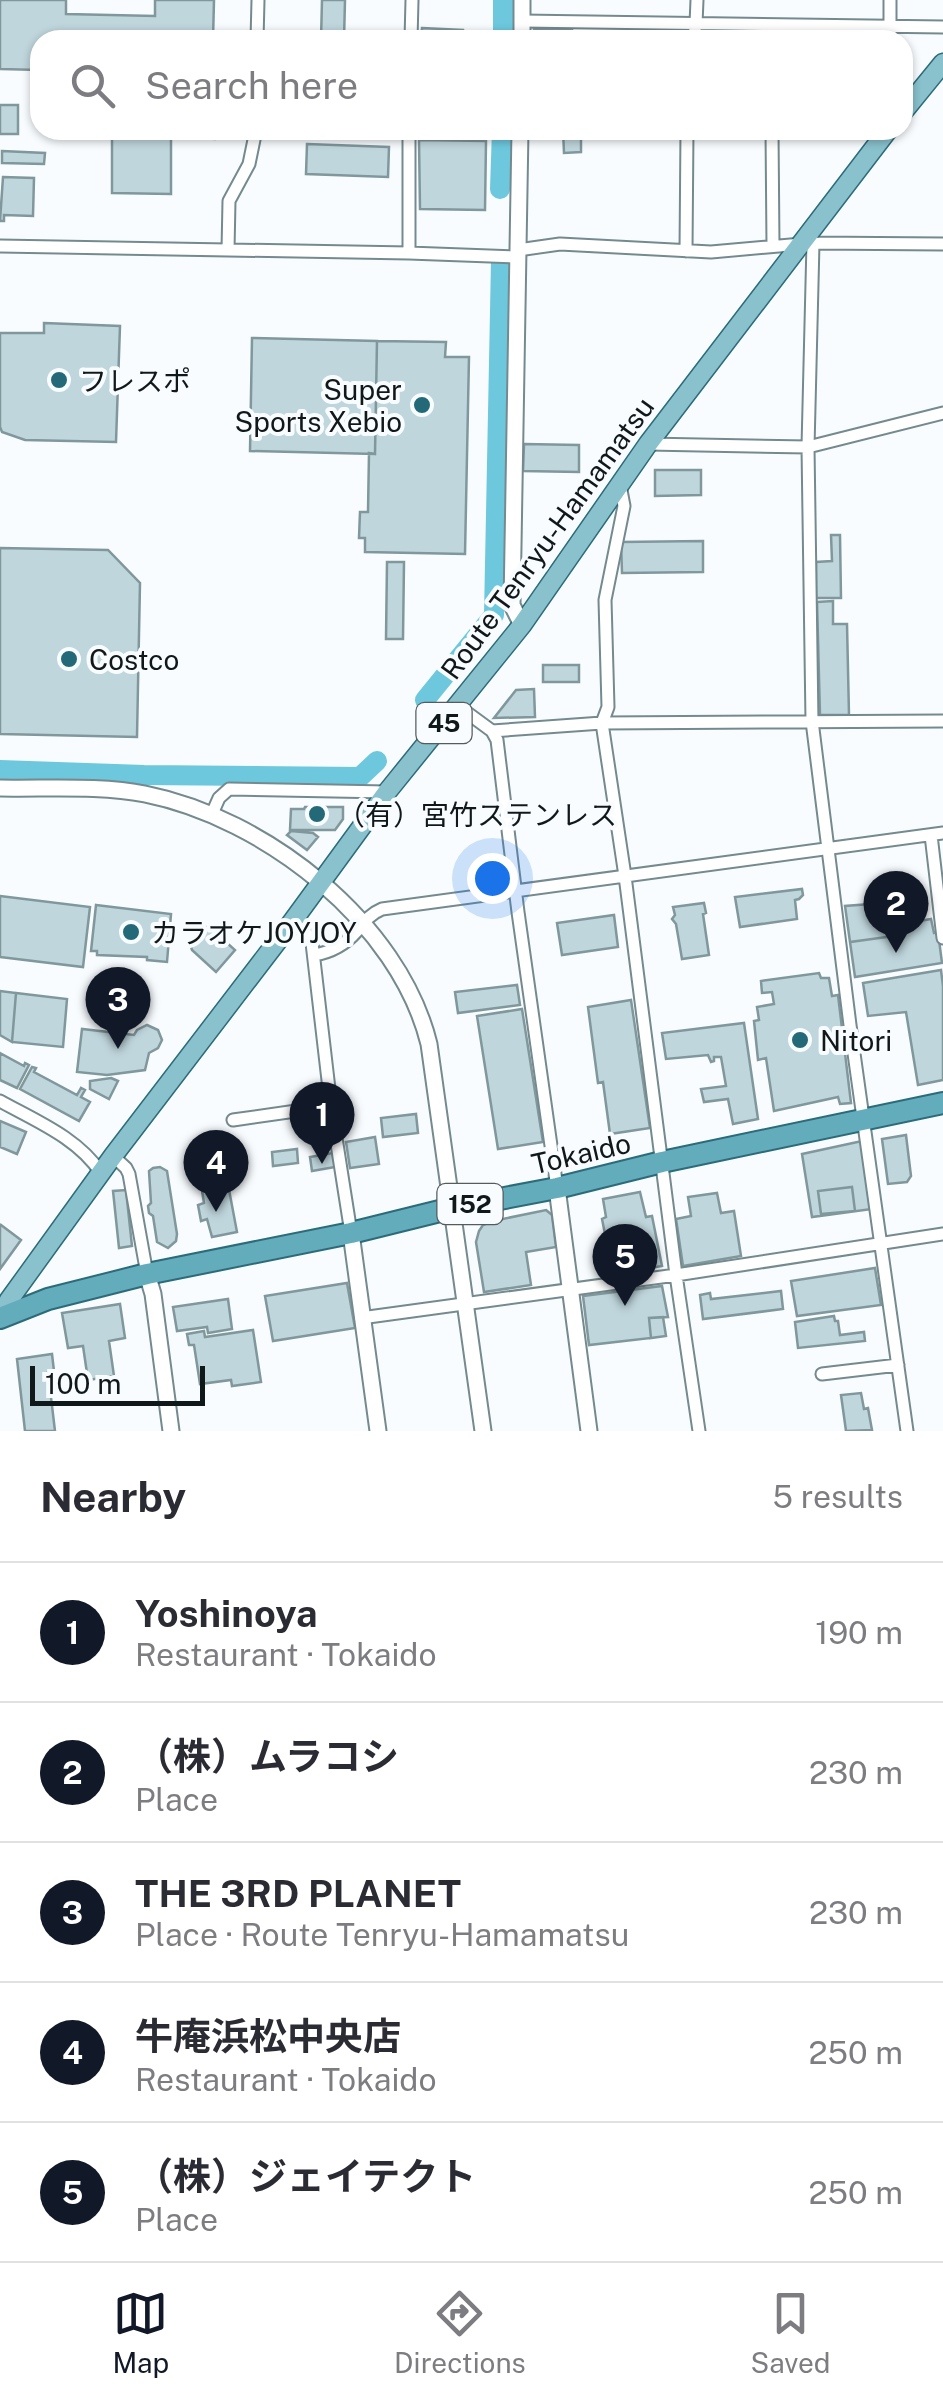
<!DOCTYPE html>
<html lang="en">
<head>
<meta charset="utf-8">
<style>
	body { margin:0; font-family:"Public Sans","Noto Sans JP",sans-serif; background:#f2f2f3; color:#2b2b33 }
	.scale { position:absolute; left:30px; bottom:25px; width:175px; box-sizing:border-box; padding-left:10px; border:5px solid #10181a; border-top:0; font-size:28px; line-height:35px; white-space:nowrap; color:#10181a; -webkit-text-stroke:8px #f8fcfe; paint-order:stroke }
	.you { position:absolute; left:492px; top:878px; width:35px; height:35px; margin:-25px; border:8px solid #fff; border-radius:50%; background:#1a73e8; box-shadow:0 0 0 15px #1a73e833 }
	.badge { display:grid; place-items:center; width:65px; height:65px; border-radius:50%; background:#111827; color:#fff; font-size:32px; font-weight:700 }
	.pin { position:absolute; translate:-50% -82px; filter:drop-shadow(0 2px 5px #0008) }
	.pin::after { content:''; position:absolute; top:52px; width:35px; height:30px; background:inherit; clip-path:polygon(0 0,100% 0,50% 100%) }
	.list { margin:0; padding:0; list-style:none }
	h2 { display:flex; justify-content:space-between; align-items:center; height:130px; margin:0; padding:0 40px; font-size:42px }
	h2 small { font-size:32px; font-weight:400; color:#7c7c81 }
	.list li { display:grid; grid-template-columns:65px 1fr auto; gap:30px; align-items:center; box-sizing:border-box; height:140px; padding:0 40px; border-top:2px solid #e1e1e2 }
	.list b { display:block; font-size:38px; white-space:nowrap }
	.list p { margin:0; font-size:32px; white-space:nowrap; color:#7c7c81 }
	.list em { font-size:32px; font-style:normal; color:#7c7c81 }
	.icon { flex:none; width:55px; height:55px; fill:none; stroke:currentColor; stroke-width:2; stroke-linecap:round; stroke-linejoin:round }
	.map { position:relative; flex:none; width:943px; height:1431px; overflow:hidden }
	.search { position:absolute; background:#fff; box-shadow:0 2px 8px #0004; left:30px; right:30px; top:30px; height:110px; display:flex; align-items:center; gap:25px; box-sizing:border-box; padding:0 35px; border-radius:30px; color:#7c7c81; font-size:38px }
	.sheet { height:830px; background:#fff }
	nav { display:flex; justify-content:space-around; align-items:center; box-sizing:border-box; height:140px; border-top:2px solid #e1e1e2; background:#fff; font-size:28px; color:#7c7c81 }
	nav a { display:grid; justify-items:center; gap:5px }
	nav .on { color:#111827 }
	.map>svg:first-child { display:block }
	.lines { fill:none; stroke-linecap:round; stroke-linejoin:round }
	.river { stroke:#6dc8dd; stroke-width:20 }
	.building { fill:#bfd6dc; stroke:#80979c; stroke-width:2.5 }
	.minor-casing { stroke:#748a8f; stroke-width:15 }
	.tertiary-casing { stroke:#748a8f; stroke-width:19 }
	.primary-casing { stroke:#2c6b79; stroke-width:21 }
	.trunk-casing { stroke:#2c6b79; stroke-width:24 }
	.minor { stroke:#fff; stroke-width:11 }
	.tertiary { stroke:#fff; stroke-width:15 }
	.primary { stroke:#89c1cd; stroke-width:18 }
	.trunk { stroke:#62acbc; stroke-width:20 }
	.poi-dot { fill:#236978; stroke:#f8fcfe; stroke-width:4 }
	.labels { text-anchor:middle; dominant-baseline:central; stroke-width:8; stroke-linejoin:round; paint-order:stroke }
	.shield { fill:#f8fcfe; stroke:#565c5e; stroke-width:2.5 }
	.shield-label { font-size:25px; font-weight:bold; fill:#10181a }
	.poi-label { font-size:28px; fill:#10181a; stroke:#f8fcfe; text-anchor:start }
	.street-label { font-size:28px; fill:#10181a; stroke:#f8fcfe }
</style>
</head>
<body>
<div class="map">
<svg width="943" height="1431" viewBox="0 0 943 1431">
	<rect width="100%" height="100%" fill="#f8fcfe"/>
	<g class="lines">
		<path class="river" d="M503 40V0
			M500 189 502 130
			M425 700 494 615 501 261
			M0 770 144 775 360 777 377 761"/>
	</g>
	<path class="building" d="M0 0H66V14L155 16V0H214L213 40H40V70L0 69Z
		M322 0H345L344 40H321Z
		M422 28 463 30V40H421Z
		M534 29 572 30 571 40H534Z
		M0 105H18V134H0Z
		M112 130H171V194L112 193Z
		M184 130H216L215 139 184 137Z
		M563 130H581V152L564 153Z
		M419 140 486 141 485 210 420 209Z
		M307 144 389 147 388 177 306 174Z
		M2 151 45 153 44 164 2 163Z
		M3 177 34 178 33 216 4 215V221H0Z
		M44 323 120 326 116 442 25 440 2 432 0 427V333H44Z
		M252 338 377 341 375 454 250 451Z
		M377 341 446 342 445 357H469L465 554 365 552V538H359L360 512H368L369 453 375 454Z
		M524 444 579 445V472L523 471Z
		M655 470H701V495L655 496Z
		M831 535H840L841 598H816V562L832 561Z
		M703 541V572L622 573 621 542Z
		M0 548 108 550 140 583 137 737 0 734Z
		M387 562H404L403 639H386Z
		M833 601V624H847L849 715H820L817 602Z
		M543 665H579V682H543Z
		M534 689 535 717 494 718 516 690Z
		M305 807H343V819L335 830H290L291 809H304Z
		M291 831 313 833 318 837 307 850 287 835Z
		M802 889 803 895 799 899 795 900 797 919 740 927 735 897Z
		M0 896 90 907 83 967 0 957Z
		M704 903 706 913 703 914 709 955 682 959 676 924 672 919 675 915 673 907Z
		M884 903 888 905 894 936 850 942 845 906Z
		M96 905 171 914 167 962 147 960V957L97 955V951H91Z
		M614 915 618 947 562 955 557 923Z
		M908 919V923L931 919 934 933 938 932 942 963 855 977 850 942 894 936 892 921Z
		M208 926 235 950 216 972 192 950 190 944Z
		M941 970 943 986V1080L918 1085 906 1012 868 1016 863 983Z
		M819 973 821 978H829L832 996 838 995 851 1103 840 1104 838 1097 774 1111 766 1058 758 1060 754 1021 759 1020 757 1007 774 1004 772 992 762 993 761 981Z
		M517 985 520 1005 458 1013 455 992Z
		M0 991 16 993 12 1042 0 1035Z
		M16 993 67 999 63 1047 12 1042Z
		M631 1000 650 1128 610 1134 603 1082 598 1083 588 1007Z
		M522 1009 543 1142 498 1149 477 1016Z
		M744 1023 758 1119 733 1124 728 1099 704 1102 701 1089 726 1086 721 1057H714V1061L711 1062 708 1055 666 1059 662 1033Z
		M147 1025 158 1030 162 1040 158 1048 149 1053 145 1070 107 1075 77 1072 82 1029 134 1035 137 1030Z
		M0 1053 24 1066 25 1063 29 1065 17 1088 0 1080Z
		M32 1067 36 1068 34 1072 77 1095 81 1088 85 1090 81 1097 90 1102 79 1121 20 1089Z
		M111 1078 118 1081 109 1099 90 1089V1081Z
		M416 1114 418 1133 383 1137 381 1118Z
		M0 1121 26 1132 17 1154 0 1147Z
		M906 1135 911 1176 907 1182 888 1184 882 1139Z
		M375 1137 379 1164 350 1168 346 1142Z
		M862 1141 872 1209 812 1217 802 1154Z
		M297 1149 298 1163 273 1166 272 1152Z
		M333 1153 335 1167 312 1171 310 1157Z
		M160 1167 167 1171 177 1234 176 1241 168 1248 157 1242 153 1216 149 1213 148 1206 151 1203 149 1171 153 1168Z
		M227 1179 237 1232 212 1237 207 1219 201 1221 198 1205 204 1203 201 1185Z
		M852 1187 855 1211 821 1214 818 1191Z
		M126 1190 132 1246 119 1248 113 1191Z
		M640 1192 646 1217 652 1216 662 1266 613 1274 602 1219 606 1217 603 1199Z
		M717 1193 721 1213 734 1211 741 1256 683 1266 676 1219 691 1216 688 1197Z
		M546 1210 552 1215 556 1247 526 1252 531 1285 484 1292 476 1242 479 1231 483 1225 493 1221Z
		M1 1225 21 1240 0 1269V1227Z
		M875 1268 881 1305 797 1316 791 1281Z
		M347 1283 355 1328 273 1341 265 1296Z
		M662 1286 668 1317 649 1318 651 1338 589 1345 583 1296Z
		M781 1291 783 1309 703 1319 700 1295 710 1293 711 1299Z
		M228 1299 232 1329 208 1333 207 1327 177 1331 173 1307Z
		M120 1304 125 1338 109 1341 114 1376 88 1380 83 1346 68 1348 62 1313Z
		M834 1316 835 1321H838L840 1335 864 1332 865 1341 798 1348 795 1322Z
		M663 1317 666 1336 651 1338 649 1318Z
		M253 1330 261 1382 232 1386 231 1380 200 1384 194 1345H189L187 1334 204 1331 205 1337Z
		M52 1354 54 1371 48 1372 55 1431H25L17 1359Z
		M861 1393 864 1409 868 1408 872 1430 846 1431 841 1395Z"/>
	<g class="lines">
		<g class="minor-casing">
			<path id="minor" d="M522 21 943 27
				M257 40 258 0
				M411 40 412 0
				M693 40 696 24 697 0
				M890 40V0
				M772 130 773 246
				M813 243 808 447 812 721 850 1025 907 1431
				M0 246 409 253 518 257
				M228 250 229 201 249 164 256 130
				M518 250 560 244 711 252 813 243 943 244
				M686 251 687 130
				M409 253V130
				M648 444 808 447 943 413
				M620 485 624 506 605 600 608 707 602 723 625 876 676 1275 699 1431
				M458 706 492 731 602 723 943 721
				M492 731 497 740 518 912 557 1188
				M211 816 219 798 229 789 387 792
				M931 835 943 938
				M292 922 306 933 312 943 331 1106 351 1233
				M314 955C332 952 345 945 357 931 365 921 370 914 382 909L943 833
				M0 1101C36 1121 78 1138 101 1173
				M233 1120 331 1106
				M113 1156 126 1168 129 1174 147 1274
				M361 1318 676 1275 943 1234
				M822 1374 898 1365"/>
		</g>
		<g class="tertiary-casing">
			<path id="tertiary" d="M522 40V0
				M520 130 512 605 522 625
				M0 788C45 789 101 785 145 794 265 818 399 922 429 1044L483 1431
				M557 1188 589 1431
				M351 1233 378 1431
				M147 1274 153 1294 171 1431"/>
		</g>
		<g class="primary-casing">
			<path id="primary" d="M903 112 943 63
				M0 1316 9 1300 113 1156 292 922 387 792 522 625 648 444 888 130"/>
		</g>
		<g class="trunk-casing">
			<path id="trunk" d="M0 1318 48 1299 147 1274 351 1233 452 1208 557 1188 662 1162 943 1103"/>
		</g>
		<use href="#minor" class="minor"/>
		<use href="#tertiary" class="tertiary"/>
		<use href="#primary" class="primary"/>
		<use href="#trunk" class="trunk"/>
	</g>
	<g class="poi-dot">
		<circle cx="59" cy="380" r="10"/>
		<circle cx="422" cy="405" r="10"/>
		<circle cx="69" cy="659" r="10"/>
		<circle cx="317" cy="814" r="10"/>
		<circle cx="131" cy="932" r="10"/>
		<circle cx="800" cy="1040" r="10"/>
	</g>
	<g class="labels">
		<g class="shield">
			<rect x="416.5" y="703" width="55" height="40" rx="8"/>
			<rect x="437.5" y="1184" width="65" height="40" rx="8"/>
		</g>
		<g class="shield-label">
			<text x="444" y="723">45</text>
			<text x="470" y="1204">152</text>
		</g>
		<g class="poi-label">
			<text x="79" y="380">フレスポ</text>
			<text x="402" y="389" text-anchor="end">Super<tspan x="402" dy="32">Sports Xebio</tspan></text>
			<text x="89" y="659">Costco</text>
			<text x="337" y="814">（有）宮竹ステンレス</text>
			<text x="151" y="932">カラオケJOYJOY</text>
			<text x="820" y="1040">Nitori</text>
		</g>
		<g class="street-label">
			<text transform="translate(547 538) rotate(-54)">Route Tenryu-Hamamatsu</text>
			<text transform="translate(581 1153) rotate(-13)">Tokaido</text>
		</g>
	</g>
</svg>
<div class="scale">100 m</div>
<div class="you"></div>
<div class="pin badge" style="left:322px;top:1164px">1</div>
<div class="pin badge" style="left:896px;top:953px">2</div>
<div class="pin badge" style="left:118px;top:1049px">3</div>
<div class="pin badge" style="left:216px;top:1212px">4</div>
<div class="pin badge" style="left:625px;top:1306px">5</div>
<div class="search"><svg class="icon" aria-label="search" viewBox="0 0 24 24"><circle cx="10" cy="10" r="6"/><path d="M15 15l6 6"/></svg>Search here</div>
</div>
<section class="sheet">
<h2>Nearby<small>5 results</small></h2>
<ul class="list">
<li><span class="badge">1</span><div><b>Yoshinoya</b><p>Restaurant · Tokaido</p></div><em>190 m</em></li>
<li><span class="badge">2</span><div><b>（株）ムラコシ</b><p>Place</p></div><em>230 m</em></li>
<li><span class="badge">3</span><div><b>THE 3RD PLANET</b><p>Place · Route Tenryu-Hamamatsu</p></div><em>230 m</em></li>
<li><span class="badge">4</span><div><b>牛庵浜松中央店</b><p>Restaurant · Tokaido</p></div><em>250 m</em></li>
<li><span class="badge">5</span><div><b>（株）ジェイテクト</b><p>Place</p></div><em>250 m</em></li>
</ul>
</section>
<nav>
<a class="on"><svg class="icon" aria-label="map" viewBox="0 0 24 24"><path d="M3 6l6-2 6 2 6-2v14l-6 2-6-2-6 2zM9 4v14M15 6v14"/></svg>Map</a>
<a><svg class="icon" aria-label="directions" viewBox="0 0 24 24"><path d="M12 3l9 9-9 9-9-9zM9 14v-3h6M13 9l2 2-2 2"/></svg>Directions</a>
<a><svg class="icon" aria-label="saved" viewBox="0 0 24 24"><path d="M7 4h10v16l-5-4-5 4z"/></svg>Saved</a>
</nav>
</body>
</html>
